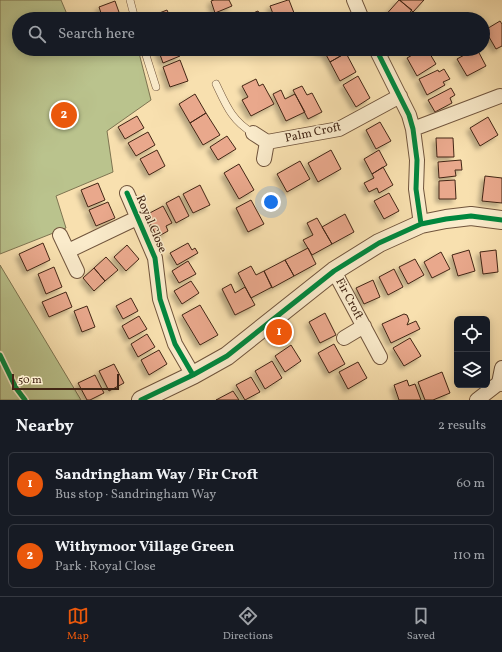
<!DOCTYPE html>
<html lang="en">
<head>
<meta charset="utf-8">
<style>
	body { margin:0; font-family:Vollkorn,serif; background:#242831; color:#f1f3f6 }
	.controls { position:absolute; right:12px; bottom:12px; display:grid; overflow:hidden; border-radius:6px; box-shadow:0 2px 10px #0003 }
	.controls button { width:36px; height:36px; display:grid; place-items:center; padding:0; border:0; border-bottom:1px solid #363941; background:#171b24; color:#f1f3f6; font:20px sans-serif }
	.scale { position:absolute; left:12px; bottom:10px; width:107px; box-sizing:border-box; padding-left:4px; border:2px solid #432615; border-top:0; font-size:11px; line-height:14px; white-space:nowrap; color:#432615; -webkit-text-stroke:3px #faebcb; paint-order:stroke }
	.you { position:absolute; left:271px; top:202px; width:14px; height:14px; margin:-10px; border:3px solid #fff; border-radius:50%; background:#1a73e8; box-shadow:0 0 0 6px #1a73e833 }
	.badge { display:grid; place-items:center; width:26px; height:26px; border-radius:50%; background:#ea580c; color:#fff; font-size:13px; font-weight:700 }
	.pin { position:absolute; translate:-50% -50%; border:2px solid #fff; box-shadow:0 1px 4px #0006 }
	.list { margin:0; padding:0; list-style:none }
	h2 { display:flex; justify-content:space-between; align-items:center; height:52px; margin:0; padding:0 16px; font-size:17px }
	h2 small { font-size:13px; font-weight:400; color:#9ea1a6 }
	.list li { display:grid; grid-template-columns:26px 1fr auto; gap:12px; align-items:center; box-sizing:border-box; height:64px; margin:0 8px 8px; padding:0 8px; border:1px solid #363941; border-radius:6px }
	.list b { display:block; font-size:15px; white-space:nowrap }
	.list p { margin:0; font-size:13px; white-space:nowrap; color:#9ea1a6 }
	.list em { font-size:13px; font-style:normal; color:#9ea1a6 }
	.icon { flex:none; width:22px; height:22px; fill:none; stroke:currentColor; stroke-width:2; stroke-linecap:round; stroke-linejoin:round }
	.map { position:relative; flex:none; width:502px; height:400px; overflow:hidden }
	.search { position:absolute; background:#171b24; box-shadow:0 2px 10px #0003; left:12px; right:12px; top:12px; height:44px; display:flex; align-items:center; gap:10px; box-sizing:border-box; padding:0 14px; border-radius:22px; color:#9ea1a6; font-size:15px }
	.sheet { height:196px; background:#171b24 }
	nav { display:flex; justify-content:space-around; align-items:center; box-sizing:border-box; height:56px; border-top:1px solid #363941; background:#171b24; font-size:11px; color:#9ea1a6 }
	nav a { display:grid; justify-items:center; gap:2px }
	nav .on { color:#ea580c }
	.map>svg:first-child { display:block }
	.green { fill:#bac38d; stroke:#7e7451 }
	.building { fill:#e9a88c; stroke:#432615; filter:url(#shadow) }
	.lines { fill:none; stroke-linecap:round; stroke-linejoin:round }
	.service-casing { stroke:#70543c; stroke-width:8 }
	.minor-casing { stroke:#70543c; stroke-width:16 }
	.tertiary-casing { stroke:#70543c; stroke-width:20 }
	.service { stroke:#faebcb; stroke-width:7 }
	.minor { stroke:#faebcb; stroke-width:14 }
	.tertiary { stroke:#faebcb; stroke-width:18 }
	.cycleway-casing { stroke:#faebcb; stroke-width:8 }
	.cycleway { stroke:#00873e; stroke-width:5 }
	.labels { text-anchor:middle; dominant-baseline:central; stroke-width:3; stroke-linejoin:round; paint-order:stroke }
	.street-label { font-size:12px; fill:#432615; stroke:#faebcb }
</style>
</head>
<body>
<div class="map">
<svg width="502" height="400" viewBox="0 0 502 400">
	<defs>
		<filter id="shadow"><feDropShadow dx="-3.5" dy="3.5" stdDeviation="2" flood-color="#0004"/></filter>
	</defs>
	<rect width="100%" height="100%" fill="#f8e0af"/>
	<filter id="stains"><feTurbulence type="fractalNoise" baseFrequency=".005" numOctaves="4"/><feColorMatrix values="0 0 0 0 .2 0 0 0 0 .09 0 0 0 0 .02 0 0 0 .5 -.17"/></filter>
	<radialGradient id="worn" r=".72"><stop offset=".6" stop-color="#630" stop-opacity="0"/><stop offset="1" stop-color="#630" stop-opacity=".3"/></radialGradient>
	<path class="green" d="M0 0H61L69 19H19V49H138L151 100 107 131 113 172 56 196 66 228 0 254Z
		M0 265 81 400H0Z"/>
	<path class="building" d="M214 0H229L232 6 215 13 211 1Z
		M288 0H289L296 18 275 19 270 6Z
		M399 0 412 10 404 19H384L383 18Z
		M400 0H424L413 12Z
		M115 1 120 15 109 19H103L99 7Z
		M167 10 171 19H149V17Z
		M258 11 261 16 266 14 267 19H239Z
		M118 16 119 19H109Z
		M500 21 502 24V46L496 49 485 30Z
		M158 49H177L180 56 163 63Z
		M318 49H348L349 51 330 62 324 51 320 53Z
		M423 49H427L436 64 417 76 407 58Z
		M466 49H477L486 66 467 76 457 59 468 53Z
		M346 53 356 72 340 81 330 62Z
		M180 60 188 81 170 87 163 67Z
		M444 69 450 79 443 82 445 85 427 95 419 79 438 70 439 72Z
		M358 76 370 98 356 107 343 85Z
		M256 79 259 86 263 84 274 104 251 116 242 100 248 97 242 86Z
		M302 86 307 95 312 93 322 112 308 119 293 90Z
		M451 88 455 95 450 98 452 103 435 112 428 100Z
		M281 90 285 99 295 94 305 112 286 121 273 94Z
		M195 94 206 113 190 123 179 104Z
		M206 113 220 135 203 145 190 123Z
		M137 116 144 128 125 139 118 127Z
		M488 117 498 135 480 146 470 128Z
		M380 122 391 141 376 149 366 130Z
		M148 132 155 145 136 156 128 143Z
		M227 136 236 149 218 160 210 147Z
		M436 138H453L454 157H437Z
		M157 150 165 166 149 175 140 159Z
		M331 150 341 169 318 182 308 163Z
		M379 150 387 165 372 174 364 159Z
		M461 160 462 170H455L456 176 439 178 438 162Z
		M300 161 310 179 287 192 277 174Z
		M239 164 254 190 239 199 224 173Z
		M383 167 393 185 379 193 377 188 369 192 364 183 374 178 372 174Z
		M485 176 502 178V203L482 201Z
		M455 180 456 199H439V181Z
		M98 183 105 200 88 207 81 190Z
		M200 185 210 205 193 213 183 194Z
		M389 193 399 211 384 219 374 201Z
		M179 196 189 216 176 223 166 203Z
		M251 200 264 224 248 232 236 208Z
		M108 202 115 218 96 226 89 210Z
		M163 206 172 223 166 226 168 231 157 237 146 215Z
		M345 214 354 232 332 244 322 227Z
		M317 218 332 244 312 255 303 240 313 235 307 223Z
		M43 243 50 260 27 271 19 254Z
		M188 243 192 250 195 248 198 253 177 265 170 253Z
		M127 245 139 259 126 271 114 257Z
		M308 248 316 264 294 276 285 260Z
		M469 250 475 271 458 276 452 255Z
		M496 250 498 272 483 274 480 252Z
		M441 252 450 269 432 278 424 262Z
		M106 257 118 270 105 281 94 268Z
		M415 259 424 275 408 284 399 267Z
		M285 260 294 276 272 288 264 271Z
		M188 261 196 274 179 283 172 271Z
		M251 266 256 275 264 271 272 287 251 298 238 273Z
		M54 267 62 287 46 294 38 274Z
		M94 268 105 281 94 291 83 278Z
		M394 269 403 287 388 295 379 277Z
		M373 280 380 297 364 304 356 288Z
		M191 281 199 293 182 304 174 291Z
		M231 284 235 293 245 287 255 305 235 315 222 289Z
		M66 292 72 307 49 317 42 302Z
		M131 298 138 311 123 319 116 306Z
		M200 305 218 335 200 345 182 315Z
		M87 306 95 327 82 332 74 311Z
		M325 313 336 335 320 343 309 322Z
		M404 314 407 315 409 320 407 325 416 321 420 329 391 343 382 324Z
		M139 316 147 329 129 339 122 326Z
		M147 334 155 347 138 357 131 344Z
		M410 338 421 356 404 366 393 348Z
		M334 344 345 364 329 373 318 353Z
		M291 345 301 361 285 372 275 356Z
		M159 350 167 364 149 375 141 360Z
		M272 361 282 378 265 389 255 371Z
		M358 362 367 378 348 389 339 372Z
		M114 364 124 383 109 391 99 371Z
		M442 372 450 393 433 400H425L418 382Z
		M95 375 104 393 90 400H87L78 383Z
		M251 377 260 392 245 400 236 385Z
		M407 380 409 386 415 384 421 400H399L394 385Z
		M233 391 239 400H216Z"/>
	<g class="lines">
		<g class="service-casing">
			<path id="service" d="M130 0 135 19
				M144 49 156 87
				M216 84C226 105 232 121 253 133"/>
		</g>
		<g class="minor-casing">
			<path id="minor" d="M354 0 362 19
				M376 49 409 115 413 129 417 160 416 189 421 224
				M413 129 500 96
				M253 133 267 142 264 159
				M267 142 339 129 400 96
				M127 193 155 258 160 299 175 344 193 375
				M60 235 77 271
				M68 251 137 218
				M334 271 380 357
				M344 338 364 326
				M502 368 499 383 502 384
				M477 400 499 383"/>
		</g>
		<g class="tertiary-casing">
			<path id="tertiary" d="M141 400 193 375 227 356 334 271 379 243 421 224 446 219 471 216 502 220"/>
		</g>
		<use href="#service" class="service"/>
		<use href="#minor" class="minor"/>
		<use href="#tertiary" class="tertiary"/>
		<g class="cycleway-casing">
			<path id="cycleway" d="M376 49 409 115 413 129 417 160 416 189 421 224
				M127 193 155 258 160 299 175 344 193 375
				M0 355 16 388 25 400
				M141 400 193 375 227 356 334 271 379 243 421 224 446 219 471 216 502 220"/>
		</g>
		<use href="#cycleway" class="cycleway"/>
	</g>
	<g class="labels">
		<g class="street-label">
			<text transform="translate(313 133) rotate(-12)">Palm Croft</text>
			<text transform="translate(151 224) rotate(67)">Royal Close</text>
			<text transform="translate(349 299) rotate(62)">Fir Croft</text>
		</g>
	</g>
	<rect width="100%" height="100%" filter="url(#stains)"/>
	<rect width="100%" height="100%" fill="url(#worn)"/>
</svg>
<div class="controls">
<button><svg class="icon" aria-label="locate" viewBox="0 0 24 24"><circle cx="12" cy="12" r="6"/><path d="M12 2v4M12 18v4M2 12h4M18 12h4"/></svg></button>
<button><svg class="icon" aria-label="layers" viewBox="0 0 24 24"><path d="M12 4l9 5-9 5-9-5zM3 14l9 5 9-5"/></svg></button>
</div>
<div class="scale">50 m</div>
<div class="you"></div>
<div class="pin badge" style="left:279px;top:332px">1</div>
<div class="pin badge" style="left:64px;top:115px">2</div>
<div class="search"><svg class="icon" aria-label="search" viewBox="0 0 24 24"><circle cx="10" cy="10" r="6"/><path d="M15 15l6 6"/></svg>Search here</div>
</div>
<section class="sheet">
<h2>Nearby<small>2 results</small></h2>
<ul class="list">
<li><span class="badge">1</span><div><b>Sandringham Way / Fir Croft</b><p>Bus stop · Sandringham Way</p></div><em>60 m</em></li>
<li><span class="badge">2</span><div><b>Withymoor Village Green</b><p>Park · Royal Close</p></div><em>110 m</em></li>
</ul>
</section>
<nav>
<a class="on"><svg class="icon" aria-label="map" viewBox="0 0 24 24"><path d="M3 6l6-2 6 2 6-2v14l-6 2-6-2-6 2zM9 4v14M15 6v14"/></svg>Map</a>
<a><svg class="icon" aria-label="directions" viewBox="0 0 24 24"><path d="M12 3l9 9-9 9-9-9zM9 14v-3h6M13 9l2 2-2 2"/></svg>Directions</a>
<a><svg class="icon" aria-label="saved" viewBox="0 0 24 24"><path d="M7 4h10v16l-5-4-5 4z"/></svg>Saved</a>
</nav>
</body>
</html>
